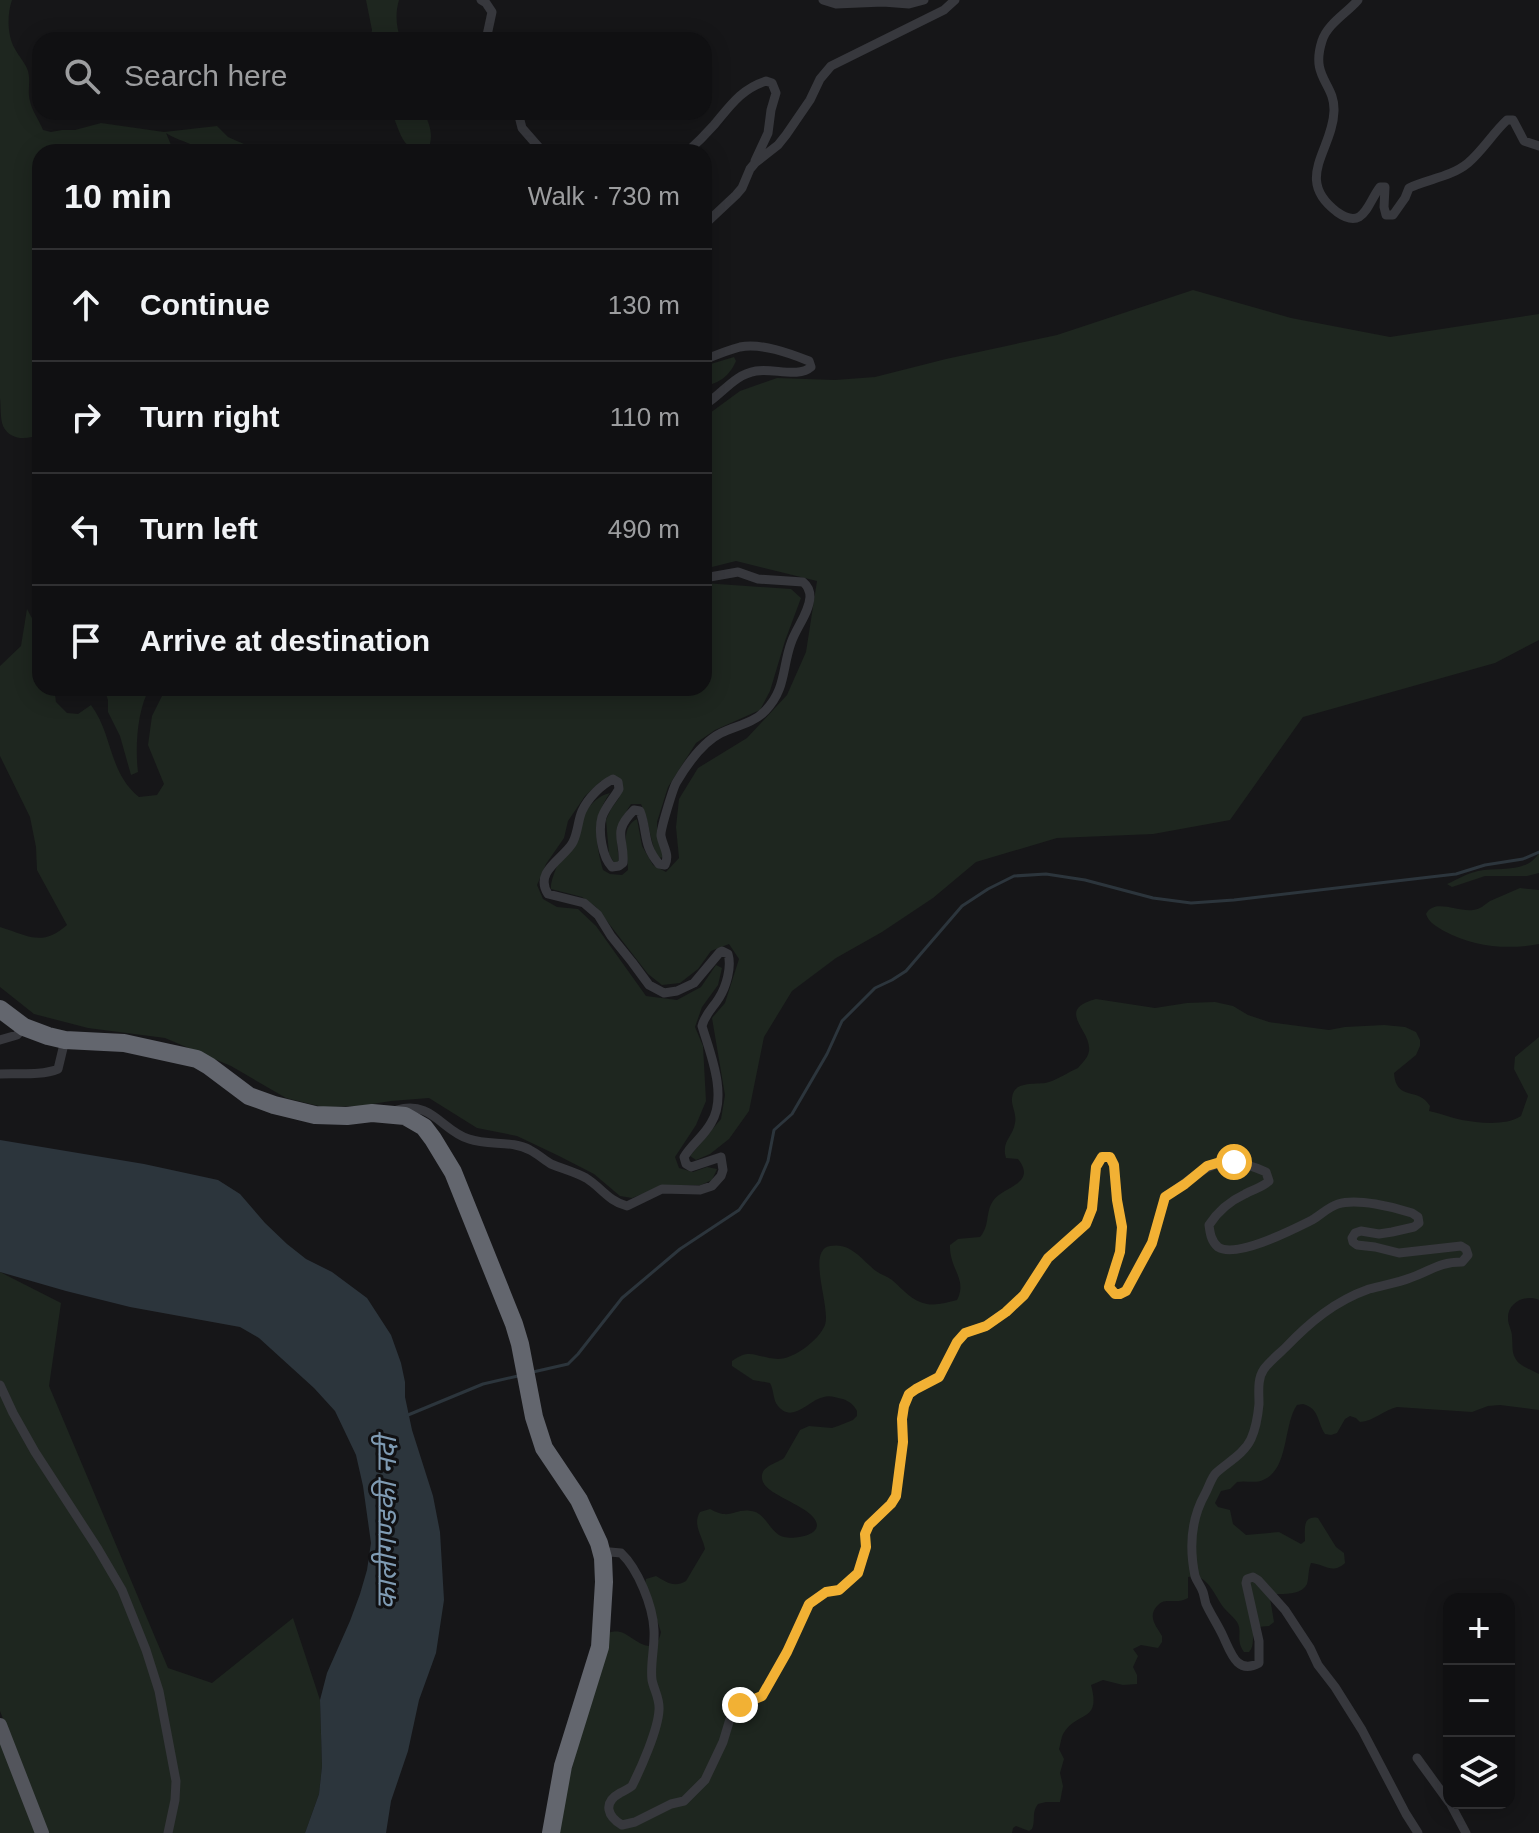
<!DOCTYPE html>
<html lang="en">
<head>
<meta charset="utf-8">
<style>
	body { margin:0; font-family:Arial,"Noto Sans Devanagari",sans-serif; background:#19191b; color:#f1f3f6 }
	.controls { position:absolute; right:24px; bottom:24px; display:grid; overflow:hidden; border-radius:16px; box-shadow:0 4px 20px #0003 }
	.controls button { width:72px; height:72px; display:grid; place-items:center; padding:0; border:0; border-bottom:2px solid #303032; background:#101012; color:#f1f3f6; font:40px sans-serif }
	.stop { position:absolute; width:24px; height:24px; margin:-18px; border:6px solid #f2b134; border-radius:50%; background:#fff }
	.stop.end { background:#f2b134; border-color:#fff; box-shadow:0 2px 8px #0008 }
	.list { margin:0; padding:0; list-style:none }
	h2 { display:flex; justify-content:space-between; align-items:center; height:104px; margin:0; padding:0 32px; font-size:34px }
	h2 small { font-size:26px; font-weight:400; color:#9c9d9f }
	.list li { display:grid; grid-template-columns:52px 1fr auto; gap:24px; align-items:center; box-sizing:border-box; height:112px; padding:0 32px; border-top:2px solid #303032 }
	.list b { display:block; font-size:30px; white-space:nowrap }
	.list em { font-size:26px; font-style:normal; color:#9c9d9f }
	.icon { flex:none; width:44px; height:44px; fill:none; stroke:currentColor; stroke-width:2; stroke-linecap:round; stroke-linejoin:round }
	.map { position:relative; flex:none; width:1539px; height:1833px; overflow:hidden }
	.search { position:absolute; background:#101012; box-shadow:0 4px 20px #0003; left:32px; top:32px; width:680px; height:88px; display:flex; align-items:center; gap:20px; box-sizing:border-box; padding:0 28px; border-radius:24px; color:#9c9d9f; font-size:30px }
	.panel { position:absolute; background:#101012; box-shadow:0 4px 20px #0003; left:32px; top:144px; width:680px; height:552px; border-radius:24px }
	.map>svg:first-child { display:block }
	.green { fill:#1e261f }
	.water { fill:#2c353c }
	.lines { fill:none; stroke-linecap:round; stroke-linejoin:round }
	.stream { stroke:#2c353c; stroke-width:3 }
	.street { stroke:#37383d; stroke-width:9 }
	.primary { stroke:#53555c; stroke-width:14 }
	.highway { stroke:#63666e; stroke-width:18 }
	.route { stroke:#f2b134; stroke-width:10 }
	.labels { text-anchor:middle; dominant-baseline:central; stroke-width:6; stroke-linejoin:round; paint-order:stroke }
	.water-label { font-size:28px; font-style:italic; fill:#7f9bb3; stroke:#111113 }
</style>
</head>
<body>
<div class="map">
<svg width="1539" height="1833" viewBox="0 0 1539 1833">
	<rect width="100%" height="100%" fill="#161618"/>
	<path class="green" d="M0 0H12C7 14 7 36 15 49 19 57 25 62 28 71 31 82 27 91 30 101 32 111 39 120 43 130L51 132 62 130H75L101 123 164 132 217 126 228 137 253 148 255 152H203C192 142 178 141 166 133L174 152H184H40V434C28 440 10 441 3 426 0 418 1 406 0 398Z
		M366 0H399C395 13 396 27 401 40H370L372 30Z
		M391 112H424C430 126 434 135 428 150 400 152 402 133 391 112Z
		M1193 290 1291 318 1390 337 1539 314V640L1495 663 1303 717 1230 820 1153 834 1057 838 976 862 933 898 882 932 836 958 792 991 764 1037 749 1111 729 1139 710 1154 696 1160 690 1156 721 1119 725 1095 712 1018 725 1003 739 959 729 944 711 951 698 969 680 983 662 985 648 974 596 907 582 897 551 889C549 874 580 821 589 807 595 800 601 795 610 793 592 818 595 842 603 870L610 874 622 875 628 870C628 852 619 828 637 819L642 846 653 865 666 872 679 858 676 827 679 799 698 768 747 738 787 695 806 652 817 581 736 561 704 569V414L710 413 740 391 777 378 835 380 875 377 946 359 1057 335Z
		M734 357 736 361C729 377 720 382 704 387V366Z
		M704 583 791 589 801 598 785 641 770 691 760 710 715 730 696 743 668 787 657 822V836L665 857 658 858C649 840 650 821 641 804H631C615 829 616 833 619 862L615 864 609 854 606 820 611 809 619 798 622 783 601 781 585 796 568 821 564 838 546 864 537 885 543 899 557 907 578 909 596 926 646 996 677 1000 701 987 716 965 722 968 718 985 702 1007 695 1027 703 1046 706 1101 696 1125 675 1157 679 1168 693 1172 707 1167 717 1169 712 1180 701 1185H666L632 1198 620 1196 594 1174 559 1156 517 1136 477 1128 429 1098 391 1101 360 1106 323 1107 286 1098 231 1066 165 1038 88 1028 34 1014 0 987V927C29 936 42 947 67 925L37 870 36 847 30 817 0 756V666L21 646 27 609 40 633V688H54L56 702 67 713 78 714 91 705C113 734 108 772 139 797L157 795 164 784 148 745 152 716 166 688H704Z
		M104 688H150C137 709 135 748 138 772L131 775 120 736 108 712V700Z
		M1539 853V873L1527 876H1485L1452 887 1447 884C1458 879 1466 874 1478 871 1499 867 1526 874 1539 853Z
		M1520 888 1539 890V944C1507 950 1473 947 1444 931 1436 926 1429 923 1426 914 1434 898 1457 912 1473 910 1481 909 1484 905 1490 901 1500 897 1510 892 1520 888Z
		M1096 999 1155 1008 1187 1003 1215 1002 1233 1006 1248 1015 1269 1022 1329 1030 1345 1027 1384 1025 1405 1027 1416 1032 1420 1040V1046L1416 1055 1394 1073C1396 1102 1418 1086 1430 1106L1429 1111C1440 1113 1451 1118 1462 1120 1479 1123 1506 1126 1521 1116L1528 1096 1514 1069 1515 1057 1539 1037V1300C1526 1294 1507 1302 1508 1319 1508 1325 1512 1330 1512 1337 1513 1346 1511 1353 1517 1361 1522 1367 1532 1370 1539 1374V1410L1500 1405 1488 1406 1472 1412 1397 1407C1384 1410 1374 1421 1360 1422L1356 1418 1350 1416 1345 1419 1337 1433 1331 1435 1325 1434C1317 1422 1320 1409 1303 1404L1297 1405C1283 1425 1289 1470 1263 1480 1255 1484 1246 1480 1237 1482L1230 1489 1221 1491 1215 1503 1218 1507 1230 1510 1233 1524 1246 1535 1279 1532 1301 1544 1305 1541C1305 1530 1302 1515 1318 1518L1336 1547 1344 1553 1345 1563C1332 1575 1325 1564 1311 1563 1308 1570 1309 1577 1307 1584 1302 1595 1284 1594 1274 1594L1270 1598 1274 1622 1269 1626 1257 1627C1250 1635 1256 1645 1249 1652H1244C1235 1640 1243 1632 1237 1622 1234 1617 1228 1613 1224 1608 1214 1595 1207 1572 1188 1577V1598C1181 1602 1177 1601 1169 1601 1163 1601 1161 1602 1157 1606 1147 1617 1157 1627 1162 1636V1642L1158 1648 1141 1645 1133 1649 1138 1656 1133 1667 1137 1675V1684L1123 1685 1103 1680 1091 1685C1101 1722 1079 1711 1065 1731 1061 1736 1061 1743 1059 1749L1064 1759 1060 1773 1063 1786 1060 1802H1046L1038 1804C1031 1813 1036 1820 1032 1829L1029 1831 1016 1826 1013 1828 1012 1833H555L563 1785 572 1768 607 1633C610 1632 617 1631 620 1632 630 1633 655 1663 661 1632L645 1584 646 1579 656 1576C666 1582 674 1588 686 1581L705 1549C703 1537 692 1525 700 1512L710 1509C731 1521 734 1508 751 1511 766 1512 770 1534 784 1537 796 1540 828 1534 813 1517 802 1504 769 1495 763 1482 757 1467 776 1464 784 1458L800 1430 809 1426 832 1428 838 1426 853 1420 857 1416V1411C853 1404 850 1402 843 1399 836 1398 830 1395 824 1397 808 1400 793 1424 778 1406 773 1401 774 1390 770 1383L753 1380 732 1366V1361C751 1347 756 1358 778 1359 794 1359 819 1340 825 1325 831 1307 806 1250 830 1246 851 1242 862 1260 876 1271 881 1275 887 1276 892 1280 903 1289 911 1301 927 1304 937 1306 947 1302 957 1300 968 1279 949 1269 950 1245L958 1239 980 1237C990 1226 985 1213 993 1201 1002 1187 1038 1184 1018 1159L1006 1158C1001 1141 1013 1137 1015 1123 1017 1114 1011 1106 1012 1098 1014 1079 1037 1086 1049 1082 1059 1079 1068 1072 1078 1068 1082 1063 1088 1058 1089 1051 1092 1030 1054 1010 1096 999Z
		M0 1272 61 1303 49 1386 168 1668 212 1683 293 1618 320 1700 322 1766 319 1794 305 1833H48L0 1711Z
		M0 1739 35 1833H0Z"/>
	<path class="water" d="M0 1140 144 1164 218 1180 240 1194 265 1223 287 1244 306 1259 332 1272 367 1298 391 1335 401 1363 405 1382V1397L412 1430 433 1496 440 1532 444 1600 436 1653 419 1700 408 1751 391 1801 386 1833H305L319 1794 322 1766 320 1700 327 1673 350 1621 360 1594 367 1570 371 1543 363 1486 356 1455 335 1411 314 1388 259 1338 240 1327 130 1307 66 1291 0 1272Z"/>
	<g class="lines">
		<path class="stream" d="M533 1372 568 1364 578 1354 622 1298 680 1249 739 1210 759 1182 768 1161 774 1130 792 1114 827 1054 842 1021 875 988 892 980 906 971 962 906 988 889 1014 876 1046 874 1085 880 1153 898 1191 903 1234 900 1456 874 1485 865 1523 859 1539 852
			M408 1415 483 1384 518 1376"/>
		<path class="street" d="M481 0 486 3 492 12 486 40
			M823 0 836 4 883 2 909 4 924 0
			M1358 0C1347 13 1327 24 1322 41 1310 78 1335 83 1334 111 1333 150 1293 179 1337 212 1364 231 1367 204 1380 187H1385L1384 207 1386 215H1393L1405 198 1409 188C1428 179 1451 177 1468 163 1483 150 1493 133 1507 120H1513L1524 141 1539 146
			M518 112 522 128 543 152
			M687 152C696 144 706 134 714 125 730 106 741 89 766 81L772 83 776 93 771 110 768 133 755 161
			M704 225 736 195 742 188 750 169 755 163 778 145 786 135 810 100 820 79 831 66 944 10 955 0
			M704 360C716 355 728 350 740 347 762 343 789 353 809 361L811 367C799 378 773 368 756 371 733 375 723 394 704 405
			M0 1040 17 1035 24 1027
			M0 1074C18 1073 41 1076 58 1069L65 1040
			M397 1110C432 1100 442 1131 469 1139 489 1146 512 1140 530 1150 538 1154 544 1160 551 1164 563 1169 575 1172 586 1178 601 1187 608 1201 627 1206L662 1189 700 1190 712 1186 721 1176 723 1170 721 1157 691 1167 686 1164 684 1157C692 1144 704 1136 711 1123 728 1096 710 1053 702 1026 705 1014 713 1008 719 998 726 987 732 967 728 954L722 951 720 952 694 983 677 991 664 993 649 985 632 962 611 936 598 915 584 903 548 894C533 871 565 858 573 842 578 832 578 820 582 811 588 798 601 785 613 779L618 782 619 789C614 798 606 806 602 817 598 831 602 857 612 867L619 866 623 863C625 838 611 833 634 810L640 811C648 832 642 844 659 864L665 865C670 854 663 847 661 836 660 830 673 789 676 783 686 766 703 742 721 733 735 726 754 723 765 711 786 690 782 668 791 643 796 628 809 613 810 597 810 590 808 586 803 582L758 579 738 572 704 578
			M0 1385 13 1413 35 1452 98 1549 122 1590 146 1650 159 1691 176 1781 175 1800 168 1833
			M603 1558 610 1552 621 1553C638 1569 653 1606 654 1630 655 1647 650 1664 652 1680 654 1690 660 1699 659 1710 658 1730 641 1768 632 1786 628 1789 624 1791 620 1793 602 1803 608 1817 622 1825L635 1822 671 1804 684 1801 705 1780 723 1742 733 1709 740 1705 762 1696 787 1652 809 1604 826 1592 839 1590 858 1573 866 1547 865 1534 869 1525 891 1504 896 1496 903 1442 902 1419 904 1406 909 1394 916 1389 939 1377 957 1342 965 1333 986 1326 1006 1312 1024 1295 1048 1258 1086 1224 1092 1209 1096 1167 1102 1157H1110L1114 1165 1117 1200 1122 1227 1120 1252 1109 1287 1115 1294H1120L1126 1291 1152 1243 1165 1197C1204 1171 1216 1149 1266 1172L1269 1181C1262 1188 1254 1189 1245 1194 1230 1201 1218 1211 1209 1225 1210 1233 1211 1241 1218 1247 1236 1259 1294 1229 1312 1220 1321 1215 1328 1207 1338 1204 1357 1198 1394 1207 1412 1213L1418 1217 1419 1223 1414 1227 1392 1232 1379 1234 1361 1231 1355 1233 1352 1238 1353 1242 1357 1245 1375 1247 1399 1253 1461 1246 1466 1249 1468 1255 1462 1262C1438 1262 1431 1271 1410 1278 1397 1283 1383 1285 1369 1289 1335 1301 1310 1322 1286 1347 1279 1354 1270 1361 1264 1369 1257 1379 1259 1392 1259 1404 1258 1415 1256 1428 1251 1439 1244 1454 1228 1462 1216 1473 1211 1478 1209 1487 1205 1494 1191 1519 1189 1547 1195 1576 1197 1582 1201 1586 1203 1592 1204 1595 1205 1601 1206 1604 1211 1615 1218 1625 1223 1636 1231 1653 1237 1675 1259 1663V1641L1246 1583 1247 1579 1253 1577 1258 1580 1285 1610 1310 1648 1318 1665 1335 1687 1362 1730 1406 1814 1418 1833
			M1417 1758 1449 1802
			M1450 1803 1466 1833"/>
		<path class="primary" d="M0 1725 42 1833"/>
		<path class="highway" d="M0 1009 24 1027 48 1036 65 1040 124 1043 197 1059 209 1066 249 1096 274 1105 315 1115 347 1116 372 1113 405 1116 424 1127 433 1139 453 1172 514 1324 520 1344 534 1417 544 1448 579 1500 599 1543 603 1558 604 1582 600 1647 563 1766 551 1833"/>
	</g>
	<g class="lines">
		<path class="route" d="M740 1705 762 1696 787 1652 809 1604 826 1592 839 1590 858 1573 866 1547 865 1534 869 1525 891 1504 896 1496 903 1442 902 1419 904 1406 909 1394 916 1389 939 1377 957 1342 965 1333 986 1326 1006 1312 1024 1295 1048 1258 1086 1224 1092 1209 1096 1167 1102 1157H1110L1114 1165 1117 1200 1122 1227 1120 1252 1109 1287 1115 1294H1120L1126 1291 1152 1243 1165 1197 1185 1184 1207 1166 1217 1163 1234 1162"/>
	</g>
	<g class="labels">
		<g class="water-label">
			<text transform="translate(386 1523) rotate(-90)">कालीगण्डकी नदी</text>
		</g>
	</g>
</svg>
<div class="controls">
<button>+</button>
<button>−</button>
<button><svg class="icon" aria-label="layers" viewBox="0 0 24 24"><path d="M12 4l9 5-9 5-9-5zM3 14l9 5 9-5"/></svg></button>
</div>
<div class="stop" style="left:1234px;top:1162px"></div>
<div class="stop end" style="left:740px;top:1705px"></div>
<div class="search"><svg class="icon" aria-label="search" viewBox="0 0 24 24"><circle cx="10" cy="10" r="6"/><path d="M15 15l6 6"/></svg>Search here</div>
<section class="panel">
<h2>10 min<small>Walk · 730 m</small></h2>
<ul class="list">
<li><svg class="icon" aria-label="ahead" viewBox="0 0 24 24"><path d="M12 20V5M6 11l6-6 6 6"/></svg><div><b>Continue</b></div><em>130 m</em></li>
<li><svg class="icon" aria-label="right" viewBox="0 0 24 24"><path d="M7 20v-9h11M14 6l5 5-5 5"/></svg><div><b>Turn right</b></div><em>110 m</em></li>
<li><svg class="icon" aria-label="left" viewBox="0 0 24 24"><path d="M17 20v-9H6M10 6l-5 5 5 5"/></svg><div><b>Turn left</b></div><em>490 m</em></li>
<li><svg class="icon" aria-label="arrive" viewBox="0 0 24 24"><path d="M6 21V4h12l-3 4 3 4H6"/></svg><div><b>Arrive at destination</b></div></li>
</ul>
</section>
</div>
</body>
</html>
